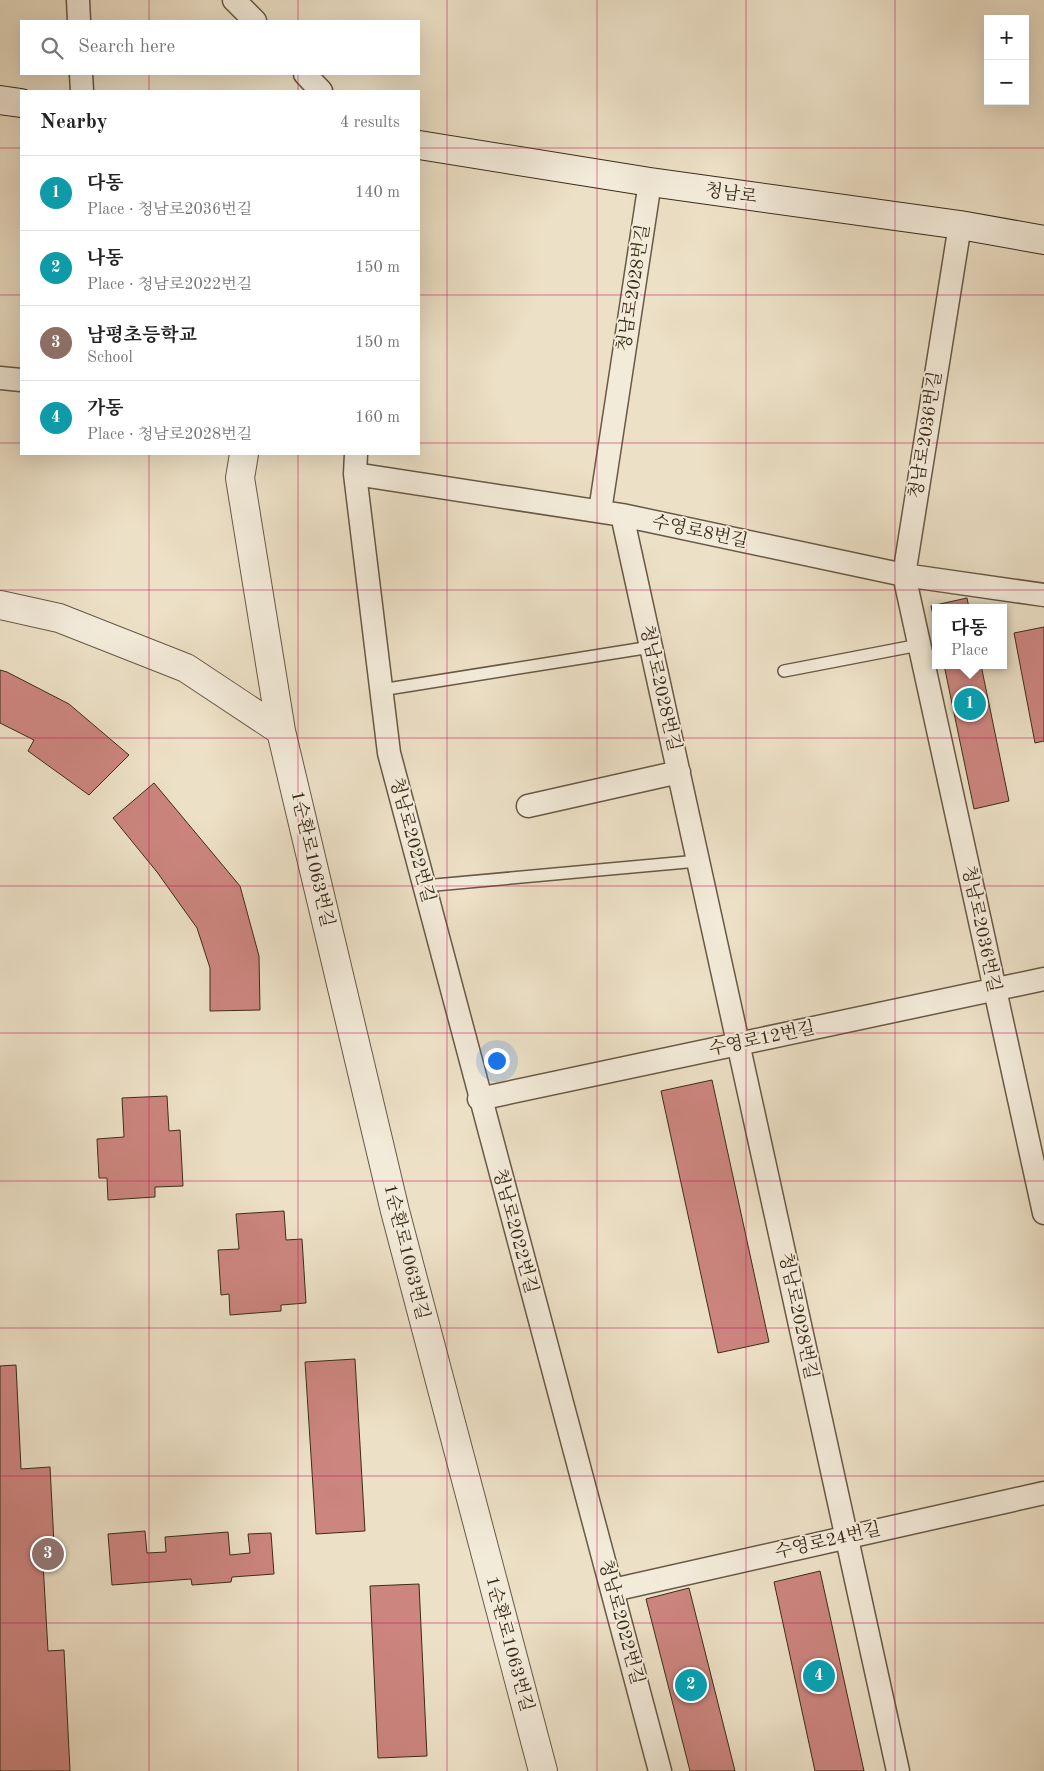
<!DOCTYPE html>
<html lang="en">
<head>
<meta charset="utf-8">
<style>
	body { margin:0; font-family:"Old Standard TT","Noto Serif KR",serif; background:#f6f6f6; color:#222 }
	.controls { position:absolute; right:15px; top:15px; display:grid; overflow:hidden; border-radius:0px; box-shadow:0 5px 20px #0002 }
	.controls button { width:45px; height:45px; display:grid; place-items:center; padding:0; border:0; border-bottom:1px solid #e0e0e0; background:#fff; color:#222; font:25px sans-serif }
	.you { position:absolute; left:496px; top:1060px; width:18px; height:18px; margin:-12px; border:4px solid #fff; border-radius:50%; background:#1a73e8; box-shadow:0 0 0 8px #1a73e833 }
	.badge { display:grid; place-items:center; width:32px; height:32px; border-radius:50%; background:#2563eb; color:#fff; font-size:16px; font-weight:700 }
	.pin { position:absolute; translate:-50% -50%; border:2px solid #fff; box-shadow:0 1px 5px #0006 }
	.popup { position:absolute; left:932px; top:604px; width:75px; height:65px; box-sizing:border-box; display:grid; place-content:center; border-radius:0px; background:#fff; filter:drop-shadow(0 1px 4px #0005); font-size:16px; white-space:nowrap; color:#767676 }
	.popup b { font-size:19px; color:#222 }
	.popup::after { content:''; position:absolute; left:50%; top:100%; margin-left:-10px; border:10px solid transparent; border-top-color:#fff }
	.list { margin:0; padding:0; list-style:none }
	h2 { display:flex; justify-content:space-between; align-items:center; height:65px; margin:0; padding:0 20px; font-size:21px }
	h2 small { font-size:16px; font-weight:400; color:#767676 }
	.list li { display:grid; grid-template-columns:32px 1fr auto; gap:15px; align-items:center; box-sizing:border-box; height:75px; padding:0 20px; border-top:1px solid #e0e0e0 }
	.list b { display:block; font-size:19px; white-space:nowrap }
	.list p { margin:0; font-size:16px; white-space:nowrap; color:#767676 }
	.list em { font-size:16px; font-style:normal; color:#767676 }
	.icon { flex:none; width:28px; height:28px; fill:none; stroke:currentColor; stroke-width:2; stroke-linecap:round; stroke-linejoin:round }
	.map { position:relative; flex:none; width:1044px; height:1771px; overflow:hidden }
	.search { position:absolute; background:#fff; box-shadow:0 5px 20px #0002; left:20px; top:20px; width:400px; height:55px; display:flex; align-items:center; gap:12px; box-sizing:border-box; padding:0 18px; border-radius:0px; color:#767676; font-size:19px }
	.panel { position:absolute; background:#fff; box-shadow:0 5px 20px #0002; left:20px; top:90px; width:400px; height:365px; border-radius:0px }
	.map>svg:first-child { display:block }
	.building { fill:#cc857f; stroke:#3c2c19 }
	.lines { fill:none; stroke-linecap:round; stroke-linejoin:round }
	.service-casing { stroke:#685944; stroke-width:14 }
	.minor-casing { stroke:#685944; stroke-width:25 }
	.tertiary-casing { stroke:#685944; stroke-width:30 }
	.secondary-casing { stroke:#3c2c19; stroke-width:30 }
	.service { stroke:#f3ebda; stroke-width:11 }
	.minor { stroke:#f3ebda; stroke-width:22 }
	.tertiary { stroke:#f3ebda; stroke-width:28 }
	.secondary { stroke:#f3ebda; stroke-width:28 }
	.grid { fill:none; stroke:#c2185b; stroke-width:1; stroke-opacity:0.55 }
	.labels { text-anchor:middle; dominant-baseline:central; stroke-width:4; stroke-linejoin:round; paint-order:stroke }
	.street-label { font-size:18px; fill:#3c2c19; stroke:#f3ebda }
</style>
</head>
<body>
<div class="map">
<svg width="1044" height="1771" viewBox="0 0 1044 1771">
	<rect width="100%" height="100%" fill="#ece0c6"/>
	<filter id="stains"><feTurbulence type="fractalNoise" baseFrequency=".004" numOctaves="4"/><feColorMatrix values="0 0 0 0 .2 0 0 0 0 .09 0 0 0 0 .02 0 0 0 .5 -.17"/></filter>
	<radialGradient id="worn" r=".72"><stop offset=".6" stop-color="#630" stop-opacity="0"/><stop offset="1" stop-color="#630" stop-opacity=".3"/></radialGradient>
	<path class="building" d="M967 598 969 608H936V629L931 606Z
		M1044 627V741L1035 743 1014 633Z
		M944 665H981L1009 801 974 809Z
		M0 670 7 672 69 704 129 755 89 795 28 751 34 740 0 723Z
		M154 783 240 886 259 956 260 1010 210 1011V968L197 928 157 872 113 818Z
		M712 1080 769 1342 718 1353 661 1091Z
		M167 1096 169 1131 180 1130 183 1186 155 1187V1197L108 1200 107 1178H99L97 1139 124 1137 122 1098Z
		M284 1211 286 1240 302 1239 306 1303 281 1305V1311L230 1315 229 1294 221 1295 218 1250 239 1249 236 1214Z
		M355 1359 365 1531 316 1534 305 1362Z
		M16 1365 21 1469 50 1467 55 1563H43L48 1651 64 1650 70 1771H0V1366Z
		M145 1531 147 1553 166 1552 165 1537 228 1532 230 1555 250 1553 248 1534 271 1533 274 1574 232 1577 231 1582 192 1585 191 1579 112 1585 108 1534Z
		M820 1571 864 1771H815L774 1582Z
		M419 1584 427 1756 378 1758 370 1586Z
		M689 1588 735 1771H690L646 1599Z"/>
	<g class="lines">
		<g class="service-casing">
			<path id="service" d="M784 671 919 645
				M381 690 651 647
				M424 886 698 861"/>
		</g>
		<g class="minor-casing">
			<path id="minor" d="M78 0 79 21
				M234 0 255 21
				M81 74 82 91
				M305 74 321 91
				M960 225 904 575 1044 1213
				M0 378 21 380
				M356 454 355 474 389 753 660 1771
				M355 474 622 515 904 575 1044 595
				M600 511 650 182
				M622 515 898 1771
				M528 806 679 772
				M479 1099 1044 979
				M613 1590 1044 1493"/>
		</g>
		<g class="tertiary-casing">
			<path id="tertiary" d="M244 454 240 478 281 731
				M0 605 59 618 186 668 281 731 395 1211 543 1771"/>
		</g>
		<g class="secondary-casing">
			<path id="secondary" d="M0 100 21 103
				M419 145 650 182 960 225 1044 240"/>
		</g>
		<use href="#service" class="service"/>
		<use href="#minor" class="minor"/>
		<use href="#tertiary" class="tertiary"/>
		<use href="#secondary" class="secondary"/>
	</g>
	<path class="grid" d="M149 0V21M298 0V21M447 0V1771M597 0V1771M746 0V1771M895 0V1771M149 74V91M298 74V91M0 148H21M419 148H1044M0 295H21M419 295H1044M0 443H21M419 443H1044M149 454V1771M298 454V1771M0 590H1044M0 738H1044M0 886H1044M0 1033H1044M0 1181H1044M0 1328H1044M0 1476H1044M0 1623H1044"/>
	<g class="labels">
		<g class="street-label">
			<text transform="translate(731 194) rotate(8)">청남로</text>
			<text transform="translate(634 288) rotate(-81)">청남로2028번길</text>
			<text transform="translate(926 435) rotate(-81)">청남로2036번길</text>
			<text transform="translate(700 532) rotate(12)">수영로8번길</text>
			<text transform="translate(660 688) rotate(77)">청남로2028번길</text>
			<text transform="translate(412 840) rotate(75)">청남로2022번길</text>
			<text transform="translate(312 859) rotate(77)">1순환로1063번길</text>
			<text transform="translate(981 929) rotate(78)">청남로2036번길</text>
			<text transform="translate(762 1039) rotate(-12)">수영로12번길</text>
			<text transform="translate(515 1231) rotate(75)">청남로2022번길</text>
			<text transform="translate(406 1252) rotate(76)">1순환로1063번길</text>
			<text transform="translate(798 1316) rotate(78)">청남로2028번길</text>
			<text transform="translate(828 1541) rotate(-13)">수영로24번길</text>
			<text transform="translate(621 1622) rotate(75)">청남로2022번길</text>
			<text transform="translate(509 1644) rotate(75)">1순환로1063번길</text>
		</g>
	</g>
	<rect width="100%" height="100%" filter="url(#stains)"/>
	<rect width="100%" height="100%" fill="url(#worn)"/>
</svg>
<div class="controls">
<button>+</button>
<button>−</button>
</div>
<div class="you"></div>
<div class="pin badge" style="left:970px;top:704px;background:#0f9aa8">1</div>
<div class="popup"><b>다동</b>Place</div>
<div class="pin badge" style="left:691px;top:1685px;background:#0f9aa8">2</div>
<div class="pin badge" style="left:48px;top:1554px;background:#8d6e63">3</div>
<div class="pin badge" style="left:819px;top:1676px;background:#0f9aa8">4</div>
<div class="search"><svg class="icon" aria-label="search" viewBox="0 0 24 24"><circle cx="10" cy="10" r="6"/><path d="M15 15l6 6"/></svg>Search here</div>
<section class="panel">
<h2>Nearby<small>4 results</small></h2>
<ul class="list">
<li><span class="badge" style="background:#0f9aa8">1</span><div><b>다동</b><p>Place · 청남로2036번길</p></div><em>140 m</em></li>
<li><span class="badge" style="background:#0f9aa8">2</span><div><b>나동</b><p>Place · 청남로2022번길</p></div><em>150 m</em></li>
<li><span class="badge" style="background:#8d6e63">3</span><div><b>남평초등학교</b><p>School</p></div><em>150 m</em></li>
<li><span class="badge" style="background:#0f9aa8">4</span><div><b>가동</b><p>Place · 청남로2028번길</p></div><em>160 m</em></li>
</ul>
</section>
</div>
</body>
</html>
